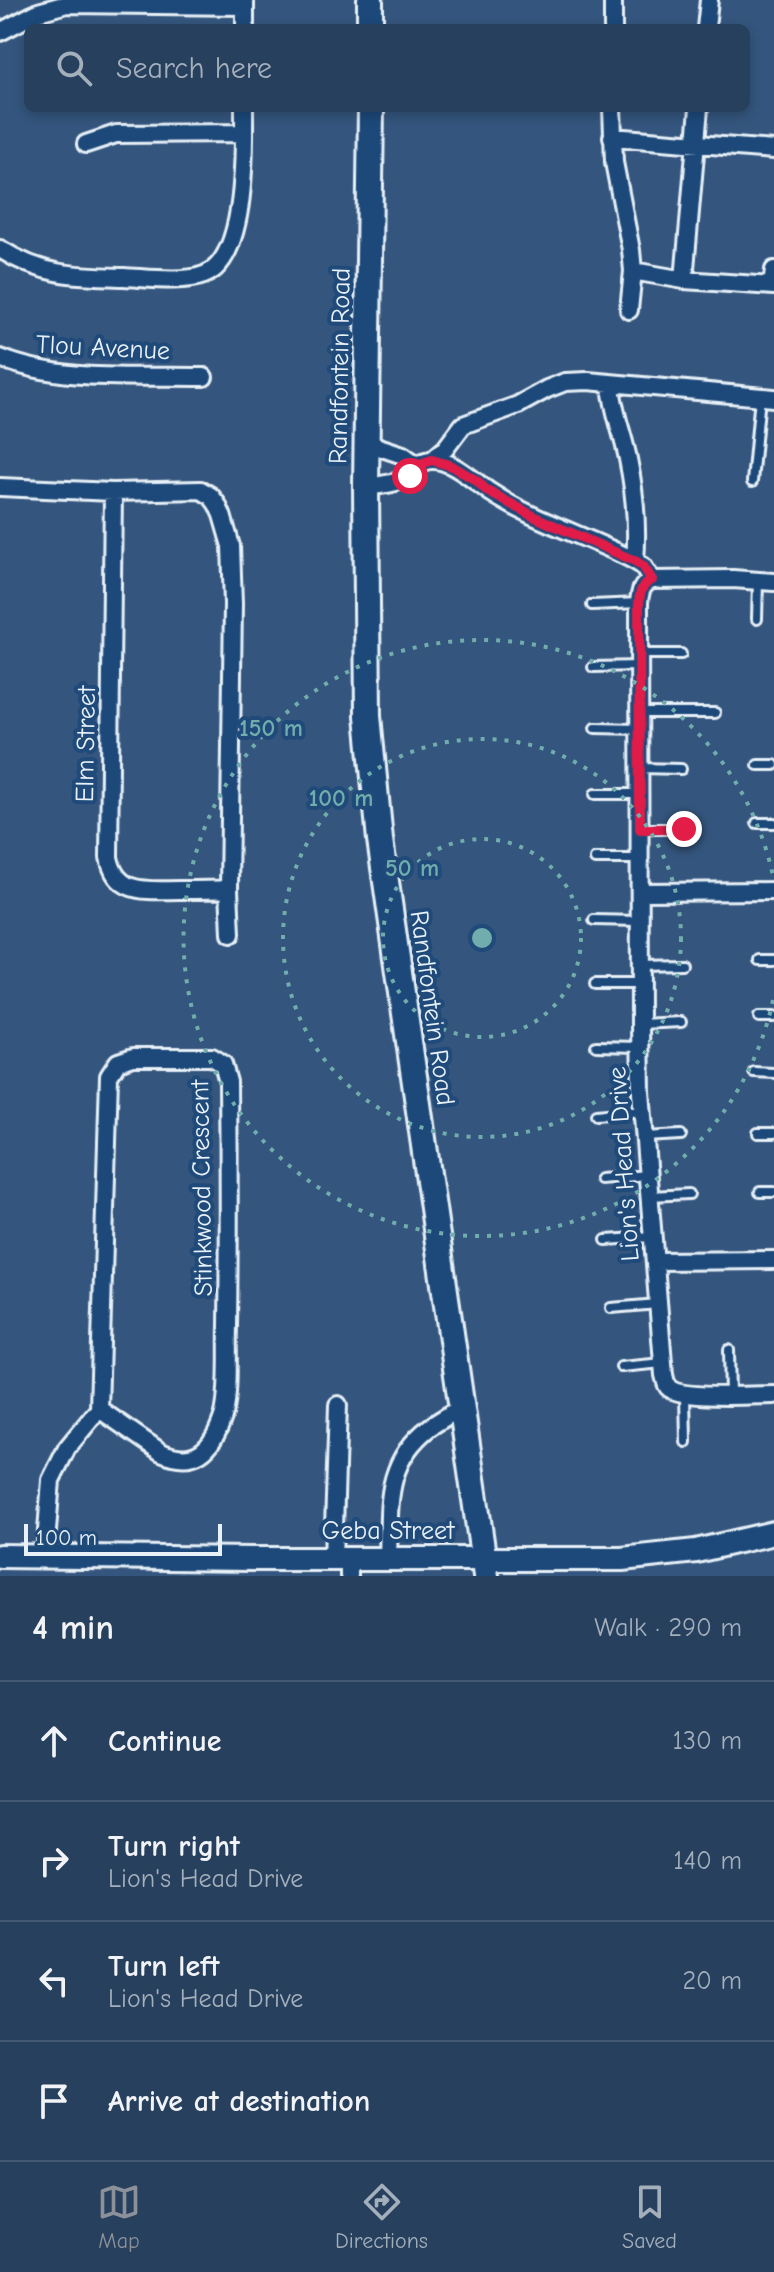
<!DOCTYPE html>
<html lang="en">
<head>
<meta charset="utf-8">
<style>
	body { margin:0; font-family:"Comic Neue",sans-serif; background:#334b67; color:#f1f3f6 }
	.scale { position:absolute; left:24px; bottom:20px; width:198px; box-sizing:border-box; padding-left:8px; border:4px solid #e8f1f8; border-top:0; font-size:22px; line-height:28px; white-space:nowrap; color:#e8f1f8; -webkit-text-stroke:6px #1f4a7a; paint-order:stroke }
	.stop { position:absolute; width:24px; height:24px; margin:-18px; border:6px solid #e11d48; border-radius:50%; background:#fff }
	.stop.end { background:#e11d48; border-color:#fff; box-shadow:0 2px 8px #0008 }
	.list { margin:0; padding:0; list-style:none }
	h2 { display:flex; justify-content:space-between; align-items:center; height:104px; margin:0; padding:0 32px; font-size:34px }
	h2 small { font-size:26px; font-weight:400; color:#a4afbc }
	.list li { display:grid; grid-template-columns:52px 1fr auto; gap:24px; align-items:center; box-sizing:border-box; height:120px; padding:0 32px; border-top:2px solid #435973 }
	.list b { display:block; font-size:30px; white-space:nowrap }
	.list p { margin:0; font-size:26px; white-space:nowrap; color:#a4afbc }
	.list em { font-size:26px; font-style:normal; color:#a4afbc }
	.icon { flex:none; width:44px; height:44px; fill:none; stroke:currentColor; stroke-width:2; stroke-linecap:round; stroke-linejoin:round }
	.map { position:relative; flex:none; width:774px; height:1576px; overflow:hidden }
	.search { position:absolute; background:#27405e; box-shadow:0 4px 12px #0003; left:24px; right:24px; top:24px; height:88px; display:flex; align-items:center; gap:20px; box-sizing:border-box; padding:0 28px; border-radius:12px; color:#a4afbc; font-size:30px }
	.sheet { height:584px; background:#27405e }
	nav { display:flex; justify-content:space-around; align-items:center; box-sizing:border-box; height:112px; border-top:2px solid #435973; background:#27405e; font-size:22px; color:#a4afbc }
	nav a { display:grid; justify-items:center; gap:4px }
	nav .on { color:#8c9099 }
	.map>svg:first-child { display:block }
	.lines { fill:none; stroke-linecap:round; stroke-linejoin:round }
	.lane-casing { stroke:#e8f1f8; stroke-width:14 }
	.street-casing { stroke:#e8f1f8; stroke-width:22 }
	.secondary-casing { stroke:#e8f1f8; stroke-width:28 }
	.primary-casing { stroke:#e8f1f8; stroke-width:30 }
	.lane { stroke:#1f4a7a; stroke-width:8 }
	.street { stroke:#1f4a7a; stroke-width:16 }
	.secondary { stroke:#1f4a7a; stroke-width:22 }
	.primary { stroke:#1f4a7a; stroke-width:24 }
	.route { stroke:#e11d48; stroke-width:10 }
	.ring { fill:none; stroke:#71adac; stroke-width:4; stroke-dasharray:4 8 }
	.labels { text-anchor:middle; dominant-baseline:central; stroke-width:8; stroke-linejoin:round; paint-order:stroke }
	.street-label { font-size:26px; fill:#e8f1f8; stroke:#1f4a7a }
	.centre { fill:#71adac; stroke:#1f4a7a; stroke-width:4 }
	.ring-label { font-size:24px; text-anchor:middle; font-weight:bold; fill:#71adac; stroke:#1f4a7a; stroke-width:8; stroke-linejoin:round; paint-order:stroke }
</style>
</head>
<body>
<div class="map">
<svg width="774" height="1576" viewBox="0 0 774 1576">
	<rect width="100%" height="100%" fill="#34557d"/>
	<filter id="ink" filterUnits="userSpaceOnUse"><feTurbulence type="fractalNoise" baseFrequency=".0125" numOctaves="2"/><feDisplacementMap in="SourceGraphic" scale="16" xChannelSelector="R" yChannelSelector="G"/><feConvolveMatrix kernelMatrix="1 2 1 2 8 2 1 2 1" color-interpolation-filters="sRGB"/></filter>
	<g filter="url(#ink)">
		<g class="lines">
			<g class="lane-casing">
				<path id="lane" d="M752 482 760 397
					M592 605 639 603
					M757 619 758 581
					M640 654H681
					M593 667 639 666
					M640 713H715
					M595 728 639 729
					M758 765H774
					M640 768 681 769
					M595 794H639
					M757 823H774
					M640 829H684
					M595 859H639
					M594 920 639 921
					M760 960H774
					M640 965 682 964
					M595 984H639
					M759 1017H774
					M640 1024 681 1022
					M596 1046 640 1047
					M754 1072 774 1073
					M596 1115 642 1111
					M758 1133H774
					M645 1137 681 1135
					M600 1179 647 1175
					M760 1192H774
					M650 1196 689 1194
					M606 1240 652 1237
					M611 1308 658 1304
					M729 1350 730 1395
					M621 1367 663 1363
					M685 1395 686 1442"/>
			</g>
			<g class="street-casing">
				<path id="street" d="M245 28V0
					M613 28V0
					M706 28 709 0
					M0 32 38 12 67 4 245 6
					M612 108 614 162 631 250 633 271 629 310
					M612 137 774 150
					M86 144 116 134 244 133
					M0 249C42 276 76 276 124 277 147 278 183 283 204 275 248 259 244 146 244 108
					M633 271 684 280 774 286
					M684 280 699 108
					M772 286 774 270
					M0 358C63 383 137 375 204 377
					M611 385C613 411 623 434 628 459 635 493 638 526 635 561
					M367 443 403 455 417 465
					M432 460 445 449 463 425 518 405 547 389 565 382 588 381 774 398
					M0 487 113 492 201 490 211 496 217 504 222 515 231 546 233 604 229 889 231 934
					M366 487C379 485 397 484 408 477 416 470 419 460 432 460 451 459 475 482 490 492 535 522 588 536 635 561L643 566 652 580
					M113 492 109 857C116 896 148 890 179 890 195 890 212 890 229 889
					M652 580C641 585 640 592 639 603L640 1024 641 1092 664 1375C665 1378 666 1385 668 1387 679 1400 755 1395 774 1395
					M652 580 733 579 774 582
					M640 892 774 891
					M655 1261 774 1260
					M45 1556 51 1480 67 1448 99 1409 109 1076 118 1062 133 1057H212L223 1064 228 1082C229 1163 229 1244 228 1326 227 1348 230 1397 223 1417 212 1450 195 1467 161 1452L99 1409
					M333 1559 338 1405
					M388 1559C390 1506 383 1463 430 1427 440 1420 451 1414 462 1407
					M349 1576V1558"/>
			</g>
			<g class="secondary-casing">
				<path id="secondary" d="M0 1556 252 1559H622L696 1551 774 1533"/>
			</g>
			<g class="primary-casing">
				<path id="primary" d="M370 0V28
					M371 108 366 487 368 716 380 840 486 1576"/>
			</g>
			<use href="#lane" class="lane"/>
			<use href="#street" class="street"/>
			<use href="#secondary" class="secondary"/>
			<use href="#primary" class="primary"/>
		</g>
	</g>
	<g class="lines" filter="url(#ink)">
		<path class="route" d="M410 476 417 465 432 460 452 466 477 481 487 491 535 517 635 561 643 566 652 580C641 585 640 592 639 603L640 829H684"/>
	</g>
	<g class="ring">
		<circle cx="482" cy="938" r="99"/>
		<circle cx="482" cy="938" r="199"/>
		<path d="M773 1000A298 298 0 1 1 773 876"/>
	</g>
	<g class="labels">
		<g class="street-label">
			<text transform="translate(103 348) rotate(3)">Tlou Avenue</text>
			<text transform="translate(340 366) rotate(-89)">Randfontein Road</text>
			<text transform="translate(86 744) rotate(-89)">Elm Street</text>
			<text transform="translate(432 1008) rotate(82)">Randfontein Road</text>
			<text transform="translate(624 1164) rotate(-94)">Lion's Head Drive</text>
			<text transform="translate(202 1188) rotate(-91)">Stinkwood Crescent</text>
			<text x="388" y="1531">Geba Street</text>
		</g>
	</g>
	<circle cx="482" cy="938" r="12" class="centre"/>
	<g class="ring-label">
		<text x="271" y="736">150 m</text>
		<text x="341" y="806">100 m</text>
		<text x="412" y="876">50 m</text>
	</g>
</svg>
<div class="scale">100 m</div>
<div class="stop" style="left:410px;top:476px"></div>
<div class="stop end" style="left:684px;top:829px"></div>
<div class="search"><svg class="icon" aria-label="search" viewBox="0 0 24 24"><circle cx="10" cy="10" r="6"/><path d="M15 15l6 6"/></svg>Search here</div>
</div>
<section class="sheet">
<h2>4 min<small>Walk · 290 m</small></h2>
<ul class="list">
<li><svg class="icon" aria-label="ahead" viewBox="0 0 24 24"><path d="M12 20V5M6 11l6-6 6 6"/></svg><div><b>Continue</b></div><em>130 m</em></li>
<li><svg class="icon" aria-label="right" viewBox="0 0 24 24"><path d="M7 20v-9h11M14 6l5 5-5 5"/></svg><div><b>Turn right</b><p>Lion's Head Drive</p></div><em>140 m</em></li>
<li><svg class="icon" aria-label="left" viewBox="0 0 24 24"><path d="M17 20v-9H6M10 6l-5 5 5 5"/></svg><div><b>Turn left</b><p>Lion's Head Drive</p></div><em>20 m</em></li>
<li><svg class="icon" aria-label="arrive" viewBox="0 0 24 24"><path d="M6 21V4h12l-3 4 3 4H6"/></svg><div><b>Arrive at destination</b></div></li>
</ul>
</section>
<nav>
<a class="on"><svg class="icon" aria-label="map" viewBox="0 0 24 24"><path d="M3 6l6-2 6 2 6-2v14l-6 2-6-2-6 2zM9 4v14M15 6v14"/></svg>Map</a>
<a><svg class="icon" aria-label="directions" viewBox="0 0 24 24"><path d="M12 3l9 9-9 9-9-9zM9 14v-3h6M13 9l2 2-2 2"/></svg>Directions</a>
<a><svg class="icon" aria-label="saved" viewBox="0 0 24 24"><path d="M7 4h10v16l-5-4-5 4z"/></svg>Saved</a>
</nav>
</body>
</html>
